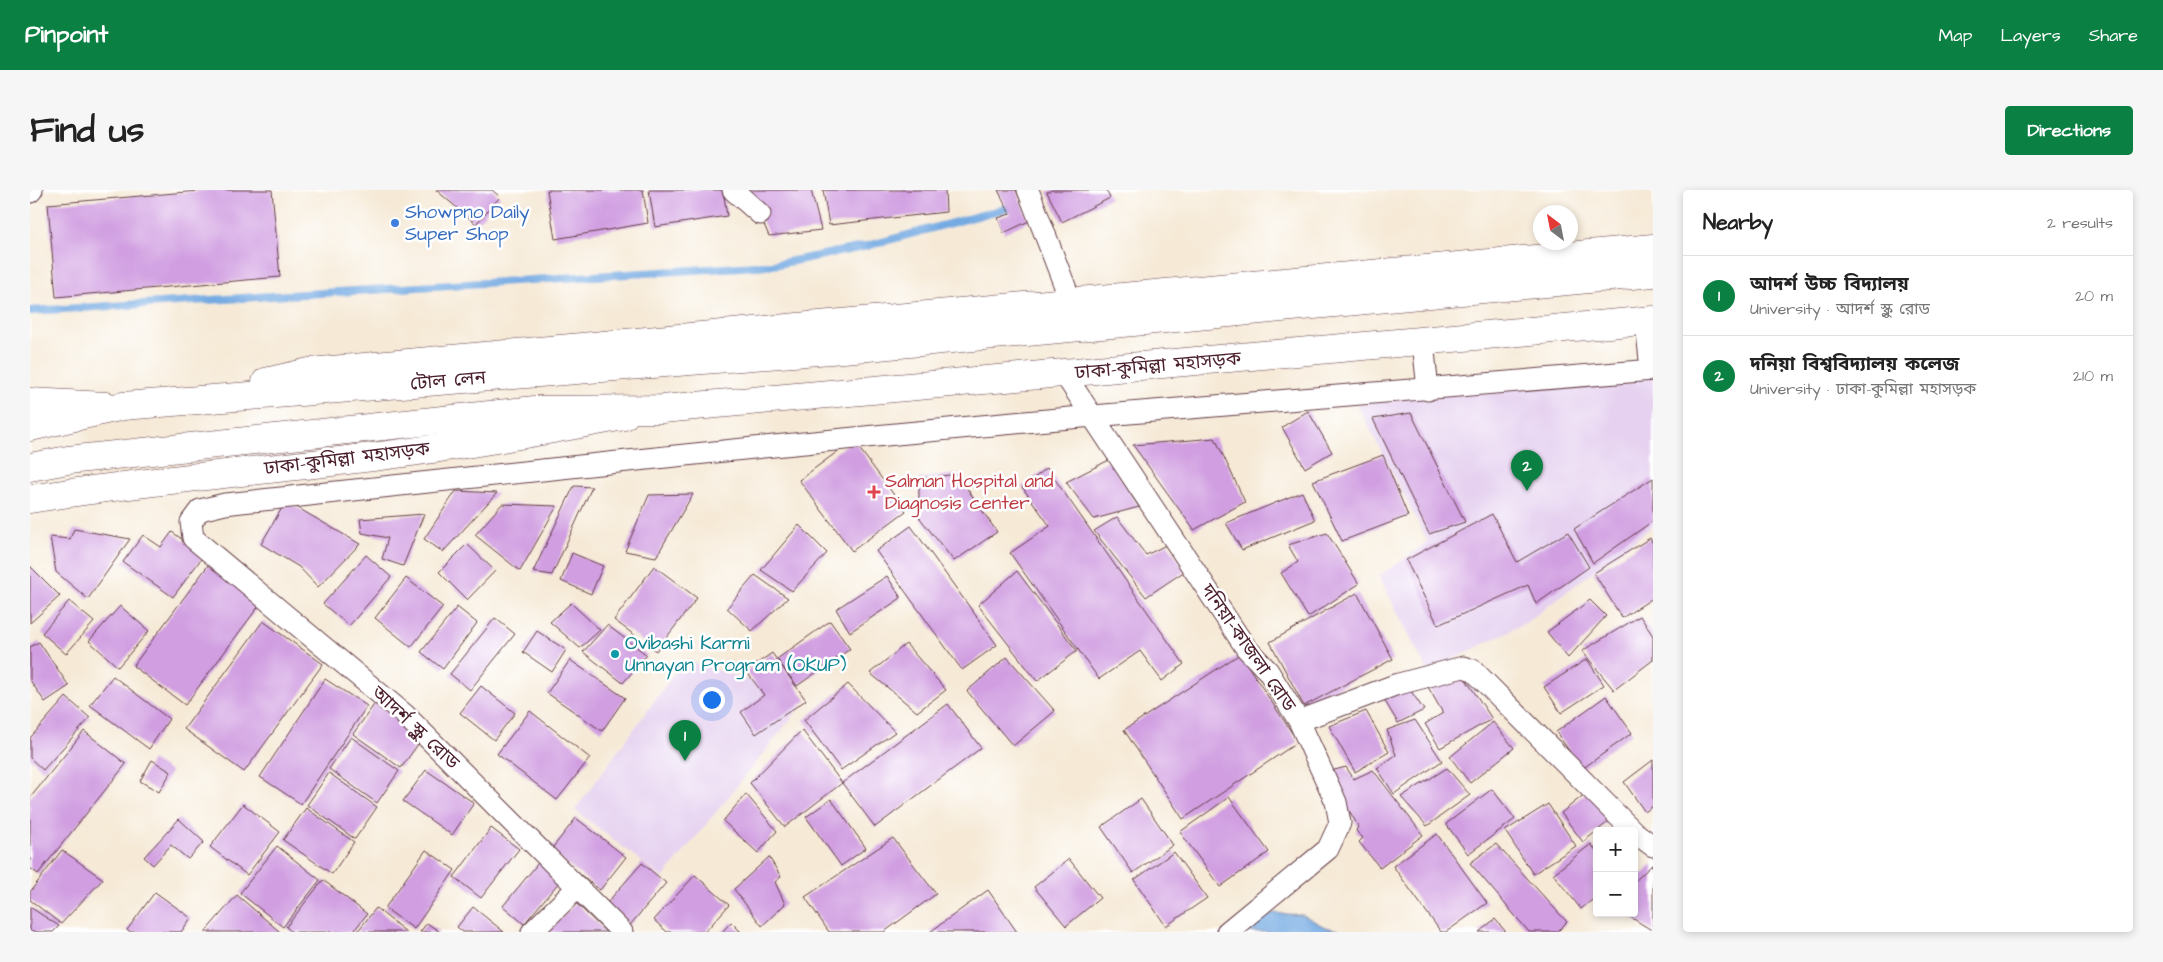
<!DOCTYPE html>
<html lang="en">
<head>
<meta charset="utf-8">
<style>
	body { margin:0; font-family:"Architects Daughter","Noto Sans Bengali",sans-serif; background:#f6f6f6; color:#222 }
	.controls { position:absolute; right:15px; bottom:15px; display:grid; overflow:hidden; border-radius:5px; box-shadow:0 2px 8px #0003 }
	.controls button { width:45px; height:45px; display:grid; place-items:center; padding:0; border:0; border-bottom:1px solid #e0e0e0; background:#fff; color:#222; font:25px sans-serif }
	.compass { position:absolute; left:1503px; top:15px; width:45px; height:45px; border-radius:50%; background:#fff; box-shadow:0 2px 8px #0003; rotate:328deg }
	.you { position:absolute; left:681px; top:509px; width:18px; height:18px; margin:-12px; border:4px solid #fff; border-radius:50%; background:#1a73e8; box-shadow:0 0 0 8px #1a73e833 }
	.badge { display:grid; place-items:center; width:32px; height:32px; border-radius:50%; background:#0b8043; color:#fff; font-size:16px; font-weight:700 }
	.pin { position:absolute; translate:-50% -41px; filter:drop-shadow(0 1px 2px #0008) }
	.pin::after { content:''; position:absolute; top:26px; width:18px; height:15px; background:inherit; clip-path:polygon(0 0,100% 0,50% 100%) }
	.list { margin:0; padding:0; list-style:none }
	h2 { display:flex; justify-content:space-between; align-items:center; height:65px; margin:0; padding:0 20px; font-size:21px }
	h2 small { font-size:16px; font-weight:400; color:#767676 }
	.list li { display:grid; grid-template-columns:32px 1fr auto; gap:15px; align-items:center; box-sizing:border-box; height:80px; padding:0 20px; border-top:1px solid #e0e0e0 }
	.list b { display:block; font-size:19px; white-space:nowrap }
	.list p { margin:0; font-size:16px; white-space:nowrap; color:#767676 }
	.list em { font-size:16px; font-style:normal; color:#767676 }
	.map { position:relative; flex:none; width:1623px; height:742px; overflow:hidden; border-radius:5px }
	header { display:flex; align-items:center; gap:30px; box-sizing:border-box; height:70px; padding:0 25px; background:#0b8043; color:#fff }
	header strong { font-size:24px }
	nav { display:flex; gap:28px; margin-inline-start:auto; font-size:18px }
	.intro { display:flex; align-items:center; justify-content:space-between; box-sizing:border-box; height:120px; padding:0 30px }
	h1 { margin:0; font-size:35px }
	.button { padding:12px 22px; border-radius:5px; background:#0b8043; color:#fff; font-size:18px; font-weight:700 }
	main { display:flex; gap:30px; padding:0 30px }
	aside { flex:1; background:#fff; border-radius:5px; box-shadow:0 2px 8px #0003 }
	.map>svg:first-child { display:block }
	.built { fill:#e6d2f0 }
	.water { fill:#74aae2; stroke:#5f6486 }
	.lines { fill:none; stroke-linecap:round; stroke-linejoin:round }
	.stream { stroke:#74aae2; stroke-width:8 }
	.building { fill:#d09ee1 }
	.street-casing { stroke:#643d45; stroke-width:23 }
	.primary-casing { stroke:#643d45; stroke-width:29 }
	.highway-casing { stroke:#643d45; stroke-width:29 }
	.street { stroke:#fff; stroke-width:21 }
	.primary { stroke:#fff; stroke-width:28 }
	.highway { stroke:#fff; stroke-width:28 }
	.shop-dot { fill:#3f7fe0; stroke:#fff; stroke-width:2 }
	.health-dot { fill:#e0444e; stroke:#fff; stroke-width:2 }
	.culture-dot { fill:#0f9aa8; stroke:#fff; stroke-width:2 }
	.labels { text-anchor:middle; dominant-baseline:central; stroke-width:5; stroke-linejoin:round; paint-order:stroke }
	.shop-label { font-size:19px; fill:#366cbe; stroke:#fff; text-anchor:start }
	.street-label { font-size:19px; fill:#4a1f2b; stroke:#fff }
	.health-label { font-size:19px; fill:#be3a42; stroke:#fff; text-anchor:start }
	.culture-label { font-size:19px; fill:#0d838f; stroke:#fff; text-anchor:start }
</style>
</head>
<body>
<header>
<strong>Pinpoint</strong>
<nav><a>Map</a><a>Layers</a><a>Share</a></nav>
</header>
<div class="intro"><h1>Find us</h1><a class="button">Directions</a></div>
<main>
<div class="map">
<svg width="1623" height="742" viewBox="0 0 1623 742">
	<rect width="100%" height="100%" fill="#fff"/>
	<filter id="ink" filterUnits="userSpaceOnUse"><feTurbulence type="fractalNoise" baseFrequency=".02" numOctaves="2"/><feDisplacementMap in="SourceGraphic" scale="10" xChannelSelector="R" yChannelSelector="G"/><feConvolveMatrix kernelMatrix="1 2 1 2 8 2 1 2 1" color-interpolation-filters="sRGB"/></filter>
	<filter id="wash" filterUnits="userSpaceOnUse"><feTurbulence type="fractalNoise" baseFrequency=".0096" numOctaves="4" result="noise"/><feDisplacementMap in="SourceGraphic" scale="20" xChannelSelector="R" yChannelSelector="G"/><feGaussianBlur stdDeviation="1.12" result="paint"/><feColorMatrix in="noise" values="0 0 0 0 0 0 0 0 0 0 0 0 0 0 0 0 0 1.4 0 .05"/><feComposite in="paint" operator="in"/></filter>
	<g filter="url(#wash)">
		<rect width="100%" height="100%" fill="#f6ead7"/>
		<path class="built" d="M1623 181V336L1497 432 1398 482 1349 386 1398 352 1327 214Z
			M655 469 776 510 633 688 545 620Z"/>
		<path class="water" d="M1243 723 1273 725 1295 737 1319 742H1213L1229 729Z"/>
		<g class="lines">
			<path class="stream" d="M0 121 743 75 833 57 977 18 986 14"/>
		</g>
		<g id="blocks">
			<path class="building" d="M180 0H242L250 87 26 107 18 14Z
				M406 0H462L470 7 446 34Z
				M517 0H613L618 33 525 49Z
				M619 0H693L697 26 625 37Z
				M719 0H781L791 40 739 46Z
				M793 0H915L916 22 799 35Z
				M968 0H986L999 31 974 43 968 28 980 24Z
				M1022 0H1076L1080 8 1032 32 1017 2Z
				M1278 221 1302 262 1275 278 1252 237Z
				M1381 223 1435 332 1399 344 1343 229Z
				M1185 248 1215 312 1164 340 1103 255Z
				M823 250 876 321 822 361 769 290Z
				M1353 265 1378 326 1312 351 1283 291Z
				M1079 270 1109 317 1064 329 1036 292Z
				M1017 278 1154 474 1132 491 1110 461 1069 489 980 363 1020 336 992 297Z
				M927 284 967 342 924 371 889 327V289Z
				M1623 288V331L1563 373 1544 339Z
				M544 296 562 297 522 385 503 382Z
				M426 301 467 303 413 362 394 349Z
				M1272 302 1285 330 1212 360 1196 333Z
				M663 304 626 367 595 361 619 305Z
				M256 311 330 354 288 397 269 377 231 354Z
				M472 314 527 316 490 381 445 345Z
				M394 324 373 376 352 369 358 348 332 343 330 329Z
				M1462 324 1487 372 1538 342 1559 377 1506 414 1498 395 1408 435 1376 370Z
				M1087 327 1116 365 1138 354 1155 381 1116 407 1064 341Z
				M769 335 797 363 762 401 731 380Z
				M881 336 967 455 932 480 846 361Z
				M44 339 100 349 58 409 26 382 20 347 40 349Z
				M142 342 174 365 143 407 93 372 113 345 131 357Z
				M1297 343 1329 394 1278 427 1251 383 1268 372 1258 355Z
				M1620 348 1623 354V408L1592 428 1564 383Z
				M437 354 465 381 437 410 409 382Z
				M542 363 573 376 561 404 531 391Z
				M336 365 361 387 319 436 293 414Z
				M185 366 237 405 155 515 103 476Z
				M0 376 30 406 0 433Z
				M624 376 667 408 626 461 584 430Z
				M987 381 1047 461 1007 491 948 415Z
				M725 385 758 408 722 441 697 418Z
				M857 386 871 408 820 442 806 419Z
				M376 388 413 417 381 457 345 428Z
				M1327 403 1363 469 1274 516 1240 452Z
				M1560 410 1576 426 1538 468 1517 442Z
				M39 411 64 432 36 464 12 443Z
				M541 413 570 440 550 458 520 432Z
				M90 416 119 441 88 477 59 451Z
				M427 417 447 433 413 479 391 462Z
				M1610 426 1623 446V470L1584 500 1552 461Z
				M465 428 485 444 440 500 420 484Z
				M233 431 293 474 214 582 154 539Z
				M800 431 820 459 767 496 747 469Z
				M577 435 617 465 593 493 553 462Z
				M507 441 536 460 522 482 493 462Z
				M9 452 39 496 15 512 0 490V457Z
				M876 454 916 500 887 522 840 483Z
				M742 463 776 510 726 544 711 522 734 505 716 481Z
				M1210 464 1268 552 1153 629 1094 540Z
				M977 467 1025 521 983 556 937 501Z
				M1557 469 1574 495 1531 523 1514 497Z
				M540 470 595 508 572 541 517 503Z
				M1431 482 1462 529 1410 558 1395 534 1413 523 1398 497Z
				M83 486 139 529 119 559 60 515Z
				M295 489 337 516 271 614 230 587Z
				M818 494 865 542 811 580 774 530Z
				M451 496 485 523 464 550 430 523Z
				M1378 497 1394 520 1368 533 1353 508Z
				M1576 506 1602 543 1552 579 1526 542Z
				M36 507 60 528 13 580 0 568V548Z
				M346 512 394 546 371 578 323 544Z
				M918 514 951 558 845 637 812 593Z
				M500 521 560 568 527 610 467 564Z
				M1336 521 1359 562 1325 582 1299 536Z
				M1385 530 1412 571 1364 604 1347 578 1366 565 1357 540Z
				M1463 532 1484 558 1440 593 1420 567Z
				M772 540 812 593 755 637 720 593Z
				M54 541 96 574 8 684 0 678V608Z
				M321 547 369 581 347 613 299 579Z
				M122 570 141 582 129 602 110 591Z
				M1623 570V616L1615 622 1594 592Z
				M1316 577 1324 589 1343 580 1393 645 1350 678 1329 652 1333 648 1326 641 1328 636 1297 582Z
				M1417 578 1440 605 1397 636 1371 607Z
				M396 580 444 613 422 645 373 611Z
				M299 583 347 617 325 649 277 615Z
				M1462 599 1485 629 1438 664 1416 634Z
				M1560 600 1583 628 1553 652 1531 623Z
				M716 604 747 641 728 663 693 631Z
				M1199 607 1239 662 1190 697 1150 642Z
				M801 609 836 658 811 676 776 627Z
				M1111 609 1143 655 1103 683 1071 637Z
				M213 614 250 642 217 685 180 657Z
				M1518 614 1546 656 1503 684 1475 641Z
				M276 618 324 652 302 684 253 650Z
				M546 628 596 667 570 700 520 661Z
				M149 629 174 652 158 669 141 655 123 675 114 667Z
				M461 638 489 659 451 708 424 687Z
				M1407 644 1457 713 1416 742H1411L1363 676Z
				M863 648 906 704 854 742H799L775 707Z
				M1466 654 1537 732 1527 742H1499L1440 673Z
				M1561 654 1567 662V706L1551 719 1523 684Z
				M247 656 290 690 253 737 210 703Z
				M32 660 73 689 31 734 0 710V702Z
				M396 660 425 680 384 739 355 718Z
				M1144 662 1177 708 1136 736 1104 690Z
				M513 667 535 685 494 734 473 716Z
				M739 667 751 687 745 692 755 714 732 736 704 699Z
				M1039 669 1070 708 1036 736 1004 697Z
				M612 673 636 693 600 735 576 714Z
				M1623 674V741L1594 723H1604V692Z
				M665 685 699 715 675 742H637L624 730Z
				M293 690 337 724 323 742H262L256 737Z
				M958 700 987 742H900Z
				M125 702 161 728 151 742H99L97 740Z
				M207 705 250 742H175Z
				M546 713 576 742H518Z
				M0 717 29 736 23 742H0Z
				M443 717 474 742H433L427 737Z
				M346 718 376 742H327Z
				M1465 729 1476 742H1449Z
				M701 732 711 742H692Z
				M397 733 410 742H390Z"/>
		</g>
	</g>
	<g filter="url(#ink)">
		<use href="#blocks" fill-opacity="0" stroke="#643d45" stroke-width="1"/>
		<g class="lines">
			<g class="street-casing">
				<path id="street" d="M703 0 730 24
					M998 0 1041 112
					M0 2 2 0
					M1616 131 1621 180
					M1393 152 1398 200
					M1035 185 1216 458 1238 481 1269 531 1306 612 1310 633 1298 659 1197 742
					M1269 531 1365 495 1433 477 1443 480 1603 641
					M1604 642 1623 656
					M502 742 547 698
					M592 742 374 524 163 348 161 332 170 320 195 314C484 283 773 251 1063 226 1249 210 1436 197 1623 180"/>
			</g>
			<g class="primary-casing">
				<path id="primary" d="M0 212 76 216
					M0 309C116 290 234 281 350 266 432 256 513 241 594 226"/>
			</g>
			<g class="highway-casing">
				<path id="highway" d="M236 192 280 182 1623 58
					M0 237 93 216 838 157 1623 83
					M0 277 38 270 505 220 632 219 1623 130"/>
			</g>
			<use href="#street" class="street"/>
			<use href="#primary" class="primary"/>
			<use href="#highway" class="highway"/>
		</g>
	</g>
	<circle class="shop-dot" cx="365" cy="33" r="5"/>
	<path class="health-dot" d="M841.5 294.5h5v5h5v5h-5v5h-5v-5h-5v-5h5z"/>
	<circle class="culture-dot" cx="585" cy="464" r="5"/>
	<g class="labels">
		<g class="shop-label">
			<text x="375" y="22">Showpno Daily<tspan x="375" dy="22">Super Shop</tspan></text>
		</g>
		<g class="street-label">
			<text transform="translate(1128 176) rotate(-5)">ঢাকা–কুমিল্লা মহাসড়ক</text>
			<text transform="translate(418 191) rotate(-5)">টোল লেন</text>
			<text transform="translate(317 269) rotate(-7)">ঢাকা–কুমিল্লা মহাসড়ক</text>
			<text transform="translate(1218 458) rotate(55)">দনিয়া-কাজলা রোড</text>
			<text transform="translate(385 538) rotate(43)">আদর্শ স্কুল রোড</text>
		</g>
		<g class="health-label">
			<text x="855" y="291">Salman Hospital and<tspan x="855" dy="22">Diagnosis center</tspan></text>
		</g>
		<g class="culture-label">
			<text x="595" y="453">Ovibashi Karmi<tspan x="595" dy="22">Unnayan Program (OKUP)</tspan></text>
		</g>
	</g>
</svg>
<div class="controls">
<button>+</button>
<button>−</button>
</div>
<svg class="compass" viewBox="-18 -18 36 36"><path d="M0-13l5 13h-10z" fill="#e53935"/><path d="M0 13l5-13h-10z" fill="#767676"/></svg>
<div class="you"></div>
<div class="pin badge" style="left:655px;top:571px">1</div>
<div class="pin badge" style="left:1497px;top:301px">2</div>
</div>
<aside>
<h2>Nearby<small>2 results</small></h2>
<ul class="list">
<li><span class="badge">1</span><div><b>আদর্শ উচ্চ বিদ্যালয়</b><p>University · আদর্শ স্কুল রোড</p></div><em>20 m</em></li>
<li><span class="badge">2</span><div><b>দনিয়া বিশ্ববিদ্যালয় কলেজ</b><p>University · ঢাকা–কুমিল্লা মহাসড়ক</p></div><em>210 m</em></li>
</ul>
</aside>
</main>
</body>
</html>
